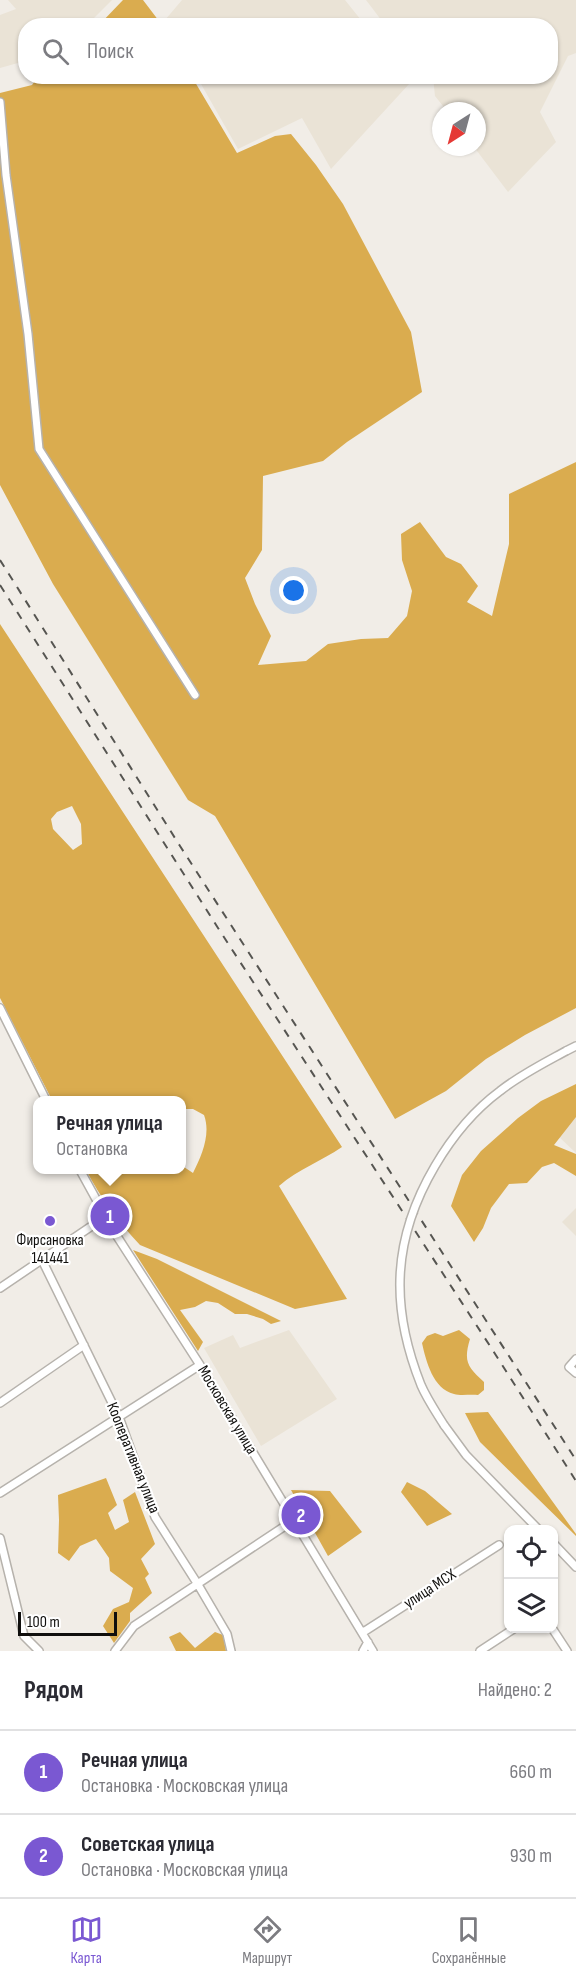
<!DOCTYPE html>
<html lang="ru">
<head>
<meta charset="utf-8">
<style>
	body { margin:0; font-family:"Sofia Sans Condensed",sans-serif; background:#f7f7f7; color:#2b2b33 }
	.controls { position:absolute; right:18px; bottom:18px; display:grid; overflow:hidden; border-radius:12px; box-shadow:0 2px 4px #0004 }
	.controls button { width:54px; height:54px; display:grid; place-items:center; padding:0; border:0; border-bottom:2px solid #e1e1e2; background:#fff; color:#2b2b33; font:30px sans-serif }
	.compass { position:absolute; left:432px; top:102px; width:54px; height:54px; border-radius:50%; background:#fff; box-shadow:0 2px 4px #0004; rotate:216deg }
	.scale { position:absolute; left:18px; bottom:15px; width:99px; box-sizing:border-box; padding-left:6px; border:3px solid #100f0d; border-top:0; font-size:16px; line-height:21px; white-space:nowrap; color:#100f0d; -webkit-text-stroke:4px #fff; paint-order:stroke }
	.you { position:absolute; left:294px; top:591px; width:21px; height:21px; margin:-15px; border:4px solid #fff; border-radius:50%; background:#1a73e8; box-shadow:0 0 0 9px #1a73e833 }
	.badge { display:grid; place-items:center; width:39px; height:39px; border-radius:50%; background:#7a58d2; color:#fff; font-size:20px; font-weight:700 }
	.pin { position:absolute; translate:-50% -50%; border:3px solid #fff; box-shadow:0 2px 6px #0006 }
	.popup { position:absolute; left:33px; top:1096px; width:153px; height:78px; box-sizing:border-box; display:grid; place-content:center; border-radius:12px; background:#fff; filter:drop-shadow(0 2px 4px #0005); font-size:20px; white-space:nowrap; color:#7c7c81 }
	.popup b { font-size:22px; color:#2b2b33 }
	.popup::after { content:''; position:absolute; left:50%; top:100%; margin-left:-12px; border:12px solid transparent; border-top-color:#fff }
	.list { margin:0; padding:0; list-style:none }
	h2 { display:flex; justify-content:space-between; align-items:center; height:78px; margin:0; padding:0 24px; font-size:26px }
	h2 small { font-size:20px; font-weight:400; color:#7c7c81 }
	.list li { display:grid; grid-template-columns:39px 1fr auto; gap:18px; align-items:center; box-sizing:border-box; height:84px; padding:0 24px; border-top:2px solid #e1e1e2 }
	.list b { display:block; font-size:22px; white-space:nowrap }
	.list p { margin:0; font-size:20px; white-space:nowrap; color:#7c7c81 }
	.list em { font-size:20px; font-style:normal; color:#7c7c81 }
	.icon { flex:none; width:33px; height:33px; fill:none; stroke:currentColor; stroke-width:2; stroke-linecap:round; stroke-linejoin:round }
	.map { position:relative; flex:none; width:576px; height:1651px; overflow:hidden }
	.search { position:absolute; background:#fff; box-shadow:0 2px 4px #0004; left:18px; right:18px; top:18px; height:66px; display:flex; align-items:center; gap:15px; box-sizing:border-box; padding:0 21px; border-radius:24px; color:#7c7c81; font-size:22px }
	.sheet { height:246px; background:#fff }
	nav { display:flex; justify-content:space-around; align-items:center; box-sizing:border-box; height:84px; border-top:2px solid #e1e1e2; background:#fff; font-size:16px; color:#7c7c81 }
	nav a { display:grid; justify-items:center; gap:3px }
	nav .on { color:#7a58d2 }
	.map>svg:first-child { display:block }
	.built { fill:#eae3d6 }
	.forest { fill:#daac4f; fill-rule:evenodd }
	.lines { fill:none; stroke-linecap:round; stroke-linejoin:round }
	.minor-casing { stroke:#b6b2ac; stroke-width:10 }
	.minor { stroke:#fff; stroke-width:7 }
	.rail { stroke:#565551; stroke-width:2; stroke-dasharray:8 8; stroke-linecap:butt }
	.minor-bridge-casing { stroke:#b6b2ac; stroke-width:10; stroke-linecap:butt }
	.minor-bridge { stroke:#fff; stroke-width:7 }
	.poi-dot { fill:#7a58d2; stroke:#fff; stroke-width:2 }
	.labels { text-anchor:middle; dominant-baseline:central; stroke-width:4.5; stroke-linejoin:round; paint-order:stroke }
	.poi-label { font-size:16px; fill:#100f0d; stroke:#fff }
	.street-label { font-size:16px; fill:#100f0d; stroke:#fff }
</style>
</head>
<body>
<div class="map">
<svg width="576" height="1651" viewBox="0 0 576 1651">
	<rect width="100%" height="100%" fill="#f1ede7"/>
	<path class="built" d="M8 0H112L87 25 26 26 25 61 0 68V15L16 9Z
		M182 0H345L365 25H169L165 20Z
		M366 0H576V53L568 56 540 112 556 142 508 192 474 147H477V111H447L435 96 433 77 550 76V26L385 25Z
		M405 77 410 83 331 169 302 118 238 149 197 77Z
		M576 1116V1153L557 1135Z
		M576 1208V1236L562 1222Z
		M289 1330 337 1399 261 1446 204 1348 233 1335 240 1348Z"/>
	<path class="forest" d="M123 0H143L162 25H99Z
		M38 77H192L237 153 275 136 291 134 316 165 343 204 411 332 422 392 347 442 323 461 263 476 262 550 245 578 255 604 271 636 258 665 306 661 328 644 361 639 388 638 407 616 412 591 402 560 401 534 420 522 446 557 461 564 478 586 467 602 492 616 509 544V494L576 462V1008L525 1035 486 1059 446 1091 395 1119 215 816 188 800 53 584 0 485V93L32 85Z
		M0 624 342 1147C322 1161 298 1169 279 1186L347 1299 295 1309 140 1245C119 1223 100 1197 86 1170H182V1156L184 1167 193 1173C202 1155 211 1134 204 1115L193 1109H182V1100H52L0 998ZM72 806 81 824 82 844 73 850 53 829 51 819 57 812Z
		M576 1084V1117L554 1145 576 1154V1176L554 1163 542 1167 527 1183 509 1184 491 1208 483 1228 474 1242 451 1206 462 1175 481 1151 518 1118 541 1101Z
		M133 1250 157 1259 281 1321 271 1324 263 1319 247 1314H235L218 1303 206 1301 195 1307 180 1310 203 1342 198 1351Z
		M459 1330 470 1339C463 1362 468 1367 484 1382V1390L478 1395C470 1394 461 1396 454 1394 433 1389 426 1361 422 1343L427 1336 435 1333 443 1336Z
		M488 1412 576 1534V1536L480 1442 465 1413Z
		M106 1478 117 1505 108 1513 115 1530 129 1522 123 1500 135 1492 155 1544 141 1559 149 1574 145 1578 152 1593 130 1613V1621L114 1643 103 1626 113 1609 129 1602 133 1588 110 1571 109 1558 96 1539 80 1546 69 1561 58 1553 59 1520 58 1495Z
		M407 1482 425 1491 452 1514 427 1526 401 1492Z
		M291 1490 330 1491 362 1532 328 1556Z
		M180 1632 195 1648 215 1632 223 1635 226 1651H176L169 1637Z"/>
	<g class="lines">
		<g class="minor-casing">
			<path id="minor" d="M0 102 6 175 28 334 39 449 195 695
				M0 1008 46 1100
				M566 1051 576 1046
				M80 1170 113 1230 200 1365 373 1651
				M42 1260 119 1417 155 1517 197 1583 227 1634 231 1651
				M0 1288 105 1217
				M576 1359 569 1367 576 1373
				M0 1403 84 1345
				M444 1425 466 1455 539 1530
				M0 1493 200 1365
				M0 1538 24 1636 39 1651
				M554 1544 576 1567
				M552 1628 567 1651
				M361 1631H365L499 1545
				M115 1651 134 1626 294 1520
				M363 1651 368 1642
				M480 1651 515 1628"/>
		</g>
		<use href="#minor" class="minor"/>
		<path class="rail" d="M0 560 180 846 576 1460
			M0 585 218 928 490 1346 576 1481"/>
		<g class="minor-bridge-casing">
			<path id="minor-bridge" d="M444 1425C436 1412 427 1399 421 1385 390 1307 392 1239 435 1166 452 1137 473 1111 500 1091 520 1075 544 1063 566 1051"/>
		</g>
		<use href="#minor-bridge" class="minor-bridge"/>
	</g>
	<circle class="poi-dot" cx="50" cy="1221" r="6"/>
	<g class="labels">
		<g class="poi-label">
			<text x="50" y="1240">Фирсановка<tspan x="50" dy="18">141441</tspan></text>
		</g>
		<g class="street-label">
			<text transform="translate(227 1410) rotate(59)">Московская улица</text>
			<text transform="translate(133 1458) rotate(68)">Кооперативная улица</text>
			<text transform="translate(430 1589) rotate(-33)">улица МСХ</text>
		</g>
	</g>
</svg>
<div class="controls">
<button><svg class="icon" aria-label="locate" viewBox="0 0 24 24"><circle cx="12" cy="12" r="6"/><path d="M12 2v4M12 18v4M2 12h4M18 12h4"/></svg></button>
<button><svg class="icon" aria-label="layers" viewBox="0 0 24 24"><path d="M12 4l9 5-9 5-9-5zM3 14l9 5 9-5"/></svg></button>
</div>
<svg class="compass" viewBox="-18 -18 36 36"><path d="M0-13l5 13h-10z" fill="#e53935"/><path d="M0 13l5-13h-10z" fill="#7c7c81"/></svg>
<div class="scale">100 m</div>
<div class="you"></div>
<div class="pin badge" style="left:110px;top:1216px">1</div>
<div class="popup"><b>Речная улица</b>Остановка</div>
<div class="pin badge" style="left:301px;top:1515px">2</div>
<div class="search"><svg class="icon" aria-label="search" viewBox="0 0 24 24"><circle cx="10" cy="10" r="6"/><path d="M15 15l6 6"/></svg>Поиск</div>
</div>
<section class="sheet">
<h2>Рядом<small>Найдено: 2</small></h2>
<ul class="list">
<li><span class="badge">1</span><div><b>Речная улица</b><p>Остановка · Московская улица</p></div><em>660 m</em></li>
<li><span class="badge">2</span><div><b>Советская улица</b><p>Остановка · Московская улица</p></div><em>930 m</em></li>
</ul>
</section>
<nav>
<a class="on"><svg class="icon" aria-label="map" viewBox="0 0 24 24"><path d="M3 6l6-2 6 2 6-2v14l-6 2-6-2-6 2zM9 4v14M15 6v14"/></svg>Карта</a>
<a><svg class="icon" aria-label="directions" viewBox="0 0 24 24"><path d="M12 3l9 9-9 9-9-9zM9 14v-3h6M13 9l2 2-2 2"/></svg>Маршрут</a>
<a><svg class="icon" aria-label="saved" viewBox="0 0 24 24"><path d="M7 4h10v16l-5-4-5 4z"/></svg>Сохранённые</a>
</nav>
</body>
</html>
